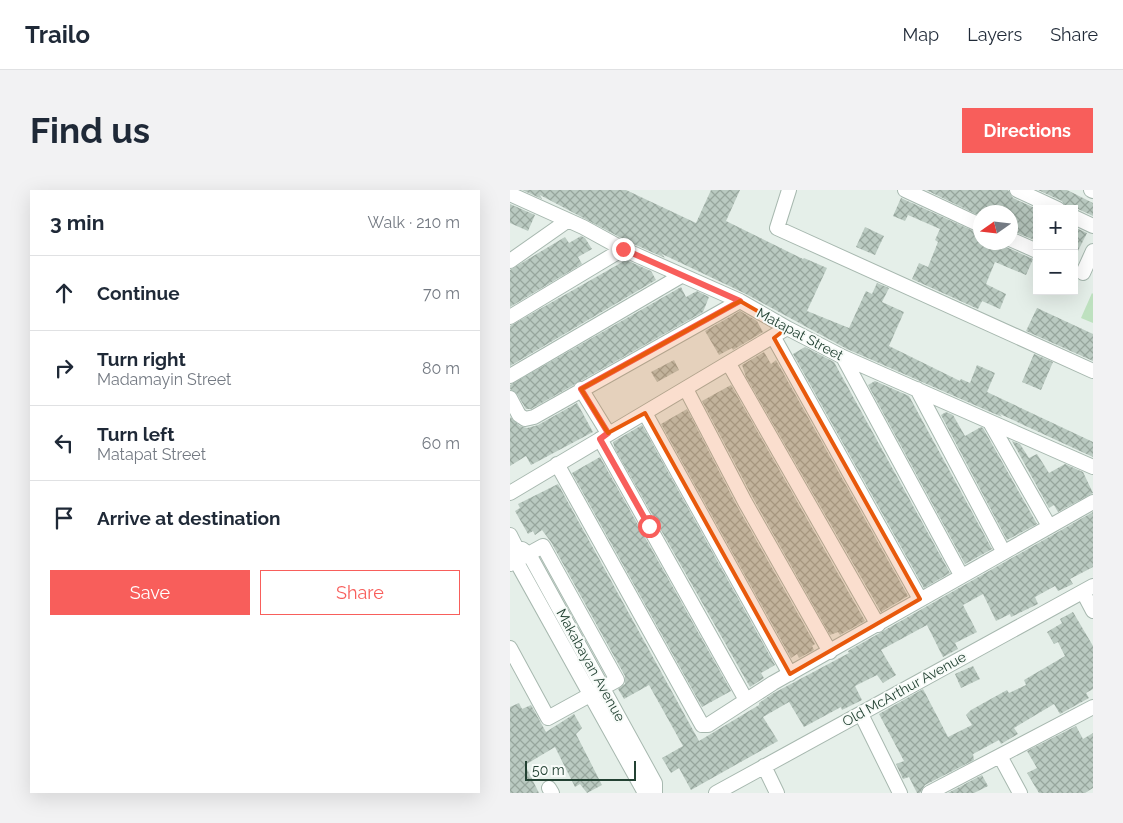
<!DOCTYPE html>
<html lang="en">
<head>
<meta charset="utf-8">
<style>
	body { margin:0; font-family:Raleway,sans-serif; background:#f2f2f3; color:#1f2937 }
	.controls { position:absolute; right:15px; top:15px; display:grid; overflow:hidden; border-radius:0px; box-shadow:0 5px 20px #0002 }
	.controls button { width:45px; height:45px; display:grid; place-items:center; padding:0; border:0; border-bottom:1px solid #e0e1e3; background:#fff; color:#1f2937; font:25px sans-serif }
	.compass { position:absolute; left:463px; top:15px; width:45px; height:45px; border-radius:50%; background:#fff; box-shadow:0 5px 20px #0002; rotate:256deg }
	.scale { position:absolute; left:15px; bottom:12px; width:111px; box-sizing:border-box; padding-left:5px; border:2px solid #234233; border-top:0; font-size:14px; line-height:18px; white-space:nowrap; color:#234233; -webkit-text-stroke:4px #f7fbf8; paint-order:stroke }
	.stop { position:absolute; width:15px; height:15px; margin:-11px; border:4px solid #f85e5b; border-radius:50%; background:#fff }
	.stop.end { background:#f85e5b; border-color:#fff; box-shadow:0 1px 5px #0008 }
	.list { margin:0; padding:0; list-style:none }
	h2 { display:flex; justify-content:space-between; align-items:center; height:65px; margin:0; padding:0 20px; font-size:21px }
	h2 small { font-size:16px; font-weight:400; color:#747a83 }
	.list li { display:grid; grid-template-columns:32px 1fr auto; gap:15px; align-items:center; box-sizing:border-box; height:75px; padding:0 20px; border-top:1px solid #e0e1e3 }
	.list b { display:block; font-size:19px; white-space:nowrap }
	.list p { margin:0; font-size:16px; white-space:nowrap; color:#747a83 }
	.list em { font-size:16px; font-style:normal; color:#747a83 }
	.actions { display:flex; gap:10px; padding:15px 20px }
	.actions a { flex:1; padding:11px 0; border:1px solid #f85e5b; border-radius:0px; text-align:center; font-size:18px; color:#f85e5b }
	.actions .main { background:#f85e5b; color:#fff }
	.icon { flex:none; width:28px; height:28px; fill:none; stroke:currentColor; stroke-width:2; stroke-linecap:round; stroke-linejoin:round }
	.map { position:relative; flex:none; width:583px; height:603px; overflow:hidden; border-radius:0px }
	header { display:flex; align-items:center; gap:30px; box-sizing:border-box; height:70px; padding:0 25px; background:#fff; border-bottom:1px solid #e0e1e3 }
	header strong { font-size:24px }
	nav { display:flex; gap:28px; margin-inline-start:auto; font-size:18px }
	.intro { display:flex; align-items:center; justify-content:space-between; box-sizing:border-box; height:120px; padding:0 30px }
	h1 { margin:0; font-size:35px }
	.button { padding:12px 22px; border-radius:0px; background:#f85e5b; color:#fff; font-size:18px; font-weight:700 }
	main { display:flex; gap:30px; padding:0 30px }
	aside { flex:1; background:#fff; border-radius:0px; box-shadow:0 5px 20px #0002 }
	.map>svg:first-child { display:block }
	.pitch { fill:#bee1bf }
	.building { fill:url(#building-cross-hatch) }
	.lines { fill:none; stroke-linecap:round; stroke-linejoin:round }
	.minor-casing { stroke:#a7b8af; stroke-width:16 }
	.minor { stroke:#fff; stroke-width:14 }
	.route { stroke:#f85e5b; stroke-width:6 }
	.marked { fill:#e8590c; fill-opacity:0.2; stroke:#e8590c; stroke-width:4; stroke-linejoin:round }
	.labels { text-anchor:middle; dominant-baseline:central; stroke-width:4; stroke-linejoin:round; paint-order:stroke }
	.street-label { font-size:14px; fill:#234233; stroke:#f7fbf8 }
</style>
</head>
<body>
<header>
<strong>Trailo</strong>
<nav><a>Map</a><a>Layers</a><a>Share</a></nav>
</header>
<div class="intro"><h1>Find us</h1><a class="button">Directions</a></div>
<main>
<aside>
<h2>3 min<small>Walk · 210 m</small></h2>
<ul class="list">
<li><svg class="icon" aria-label="ahead" viewBox="0 0 24 24"><path d="M12 20V5M6 11l6-6 6 6"/></svg><div><b>Continue</b></div><em>70 m</em></li>
<li><svg class="icon" aria-label="right" viewBox="0 0 24 24"><path d="M7 20v-9h11M14 6l5 5-5 5"/></svg><div><b>Turn right</b><p>Madamayin Street</p></div><em>80 m</em></li>
<li><svg class="icon" aria-label="left" viewBox="0 0 24 24"><path d="M17 20v-9H6M10 6l-5 5 5 5"/></svg><div><b>Turn left</b><p>Matapat Street</p></div><em>60 m</em></li>
<li><svg class="icon" aria-label="arrive" viewBox="0 0 24 24"><path d="M6 21V4h12l-3 4 3 4H6"/></svg><div><b>Arrive at destination</b></div></li>
</ul>
<div class="actions"><a class="main">Save</a><a>Share</a></div>
</aside>
<div class="map">
<svg width="583" height="603" viewBox="0 0 583 603">
	<defs>
		<pattern id="building-cross-hatch" width="8" height="8" patternUnits="userSpaceOnUse" patternTransform="scale(1.25)"><rect width="8" height="8" fill="#bacac1"/><path d="M0 0l8 8M0 8l8-8" fill="none" stroke="#97a69d"/></pattern>
	</defs>
	<rect width="100%" height="100%" fill="#e5efe9"/>
	<path class="pitch" d="M582 103 583 104V133L571 128Z"/>
	<path class="building" d="M12 0H116L186 33 201 0H230L216 31 293 69 294 68 317 78 297 121 339 138 356 101 362 104 367 93 379 98 372 112 394 122 379 156 450 191 451 189 460 193 467 175 485 183 477 202 583 252V267L490 224 492 227 337 159 234 103 152 64 155 68 117 51 30 5 32 9Z
		M416 0H498L503 8 527 19V51L500 40V22H470V26Z
		M528 0H557L583 13V26L568 19 556 17 552 11Z
		M391 8 470 44V52H492L496 57 523 69 516 85 485 72 476 94 496 104 490 119 472 111 468 119 402 89 409 73 418 77 428 52 425 50 430 39 398 25 395 31 383 26Z
		M0 14 25 25 18 41 0 33Z
		M355 37 374 46 365 65 346 57Z
		M564 37 577 43 564 69Z
		M71 46 75 48 82 59 68 67 72 74 0 117V80L55 47 59 53Z
		M116 70 141 81 146 90 0 176V136Z
		M171 97 176 107 187 101 199 107 193 122 21 219H16L7 204 0 199V195Z
		M527 118 583 144V171L516 141Z
		M230 121 247 131 253 142 223 160 222 158 209 165 195 141Z
		M295 157 324 172 440 383 414 398 283 164Z
		M254 162 261 174 266 170 398 406 371 422 236 187 232 175Z
		M524 164 543 172 531 200 512 192Z
		M164 170 169 180 147 192 141 182Z
		M365 191 399 206 482 359 455 374 358 195Z
		M221 195 355 431 330 445 328 442 320 445 243 308 192 211Z
		M67 213 83 242 21 275 16 266 0 276V227L10 236 17 238 28 235Z
		M177 219 227 316 305 454 302 456 304 460 289 468 287 464 281 468 151 234Z
		M436 222 443 225 455 246 471 237 473 238 527 334 497 350 431 225Z
		M132 235 265 475 251 483 254 488 240 497 105 259 103 252Z
		M502 251 510 254 519 268 527 264 539 283 555 274 573 282 583 303 548 322 544 315 539 318Z
		M90 267 221 501 192 517 62 283Z
		M48 294 189 551 249 515V513L262 504 339 463 338 461 583 322V377L560 389 563 394 548 401 545 396 525 407 528 414 501 427 500 424 486 431 473 404 453 415 467 442 445 453 448 459 433 467 417 435 371 460 386 485 373 493 367 485 345 496 352 510 332 520 331 517 294 537 279 512 253 527 268 551 181 600 169 578 161 583 152 568 173 556 139 495 114 509 108 499 115 494V486L41 352 32 340 25 345 23 341 18 344 5 321 10 318 8 314Z
		M563 422 583 456V499L576 503 579 508 550 524 544 514 504 538 508 544 491 554 489 550 463 564 464 570 415 595 410 603H407L399 587 393 589 386 574 394 571 369 524 413 499 438 547 462 535 456 525 461 520 497 500 499 503 516 495 514 490 555 466 548 452 544 454 537 442 552 433 550 429Z
		M463 476 470 489 451 498 445 484Z
		M9 513 12 519 21 515 36 542 64 524 72 538 66 544 92 595 77 603 70 594 65 597 45 557 15 575 29 603H0V517Z
		M566 536 573 549 583 543V598L575 603H529L517 583 527 578 517 561Z
		M472 585 478 596 464 603H438Z"/>
	<g class="lines">
		<g class="minor-casing">
			<path id="minor" d="M279 0 267 38 583 181
				M395 0 470 35
				M507 0 548 19
				M581 0 583 1
				M0 4 73 37 113 59 230 111 277 138 333 167 583 277
				M564 27 583 36
				M500 49 527 61
				M0 71 57 31
				M573 83 583 61
				M0 127 113 59
				M264 148 410 409
				M333 167 451 385
				M219 174 368 435
				M0 186 171 86
				M71 199 98 243
				M176 199 235 312 320 462
				M407 199 493 361
				M0 208 9 225 15 229 24 227 230 111
				M135 223 280 484
				M481 234 539 336
				M90 249 236 510
				M47 274 192 535H198L263 493 583 312
				M0 303 277 138
				M0 345 5 355 6 371 135 603
				M12 359 19 364 145 593V603
				M0 374 33 356 107 490 38 528 0 458
				M573 402 583 421
				M351 524 390 603
				M490 566 510 603
				M254 576 267 603
				M39 598 42 603
				M206 603 583 396
				M419 603 583 517"/>
		</g>
		<use href="#minor" class="minor"/>
	</g>
	<g class="lines">
		<path class="route" d="M113 59 230 111 71 199 98 243 90 249 139 336"/>
	</g>
	<path class="marked" d="M230 111 277 138 264 148 410 409 280 484 135 223 98 243 71 199Z"/>
	<g class="labels">
		<g class="street-label">
			<text transform="translate(290 144) rotate(28)">Matapat Street</text>
			<text transform="translate(81 475) rotate(61)">Makabayan Avenue</text>
			<text transform="translate(394 499) rotate(-29)">Old McArthur Avenue</text>
		</g>
	</g>
</svg>
<div class="controls">
<button>+</button>
<button>−</button>
</div>
<svg class="compass" viewBox="-18 -18 36 36"><path d="M0-13l5 13h-10z" fill="#e53935"/><path d="M0 13l5-13h-10z" fill="#747a83"/></svg>
<div class="scale">50 m</div>
<div class="stop" style="left:139px;top:336px"></div>
<div class="stop end" style="left:113px;top:59px"></div>
</div>
</main>
</body>
</html>
